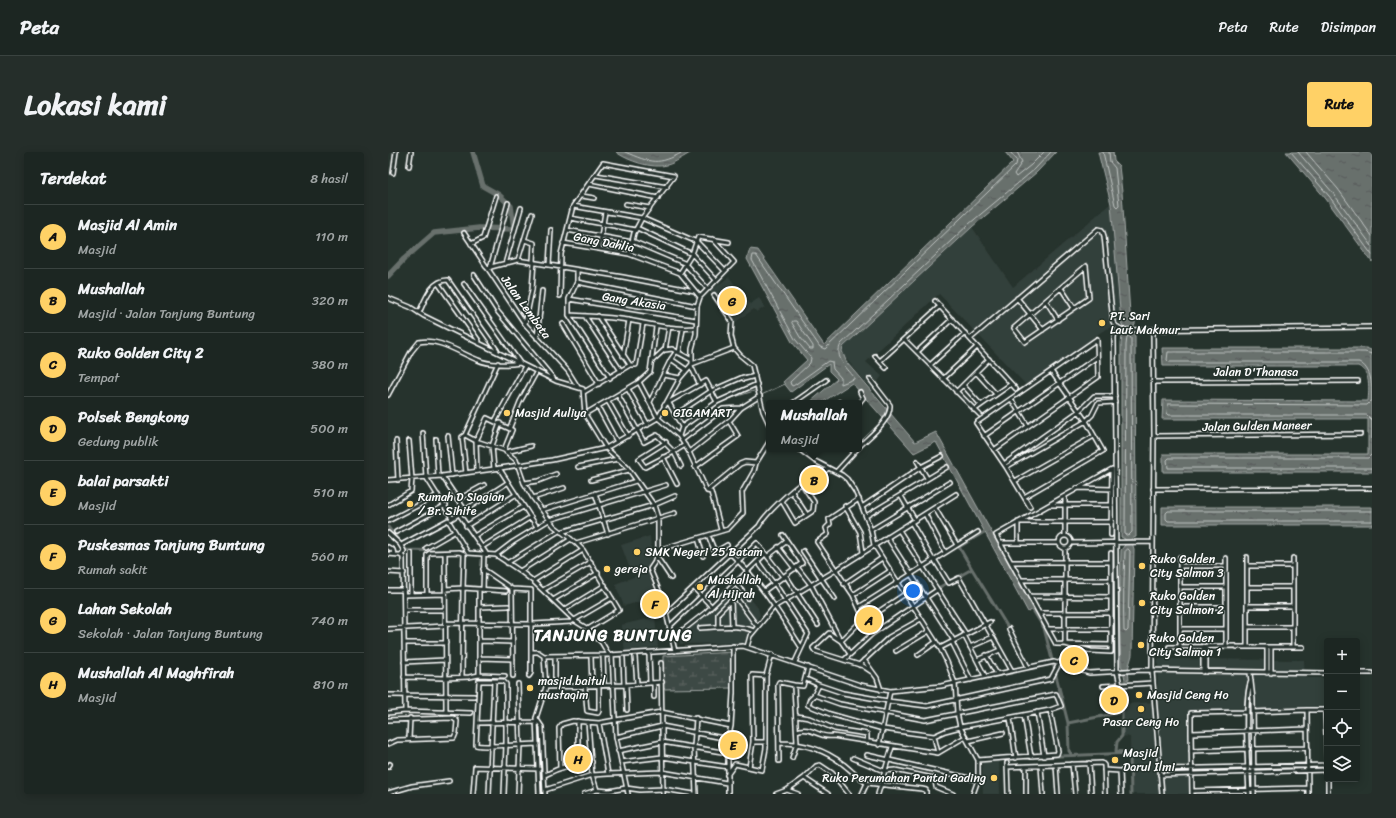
<!DOCTYPE html>
<html lang="id">
<head>
<meta charset="utf-8">
<style>
	body { margin:0; font-family:Sriracha,sans-serif; background:#252e2a; color:#f1f3f6 }
	.controls { position:absolute; right:12px; bottom:12px; display:grid; overflow:hidden; border-radius:4px; box-shadow:0 2px 10px #0003 }
	.controls button { width:36px; height:36px; display:grid; place-items:center; padding:0; border:0; border-bottom:1px solid #3a4340; background:#1c2622; color:#f1f3f6; font:20px sans-serif }
	.you { position:absolute; left:525px; top:439px; width:14px; height:14px; margin:-10px; border:3px solid #fff; border-radius:50%; background:#1a73e8; box-shadow:0 0 0 6px #1a73e833 }
	.badge { display:grid; place-items:center; width:26px; height:26px; border-radius:50%; background:#ffd166; color:#111; font-size:13px; font-weight:700 }
	.pin { position:absolute; translate:-50% -50%; border:2px solid #fff; box-shadow:0 1px 4px #0006 }
	.popup { position:absolute; left:378px; top:248px; width:96px; height:52px; box-sizing:border-box; display:grid; place-content:center; border-radius:4px; background:#1c2622; filter:drop-shadow(0 1px 3px #0005); font-size:13px; white-space:nowrap; color:#a0a5a5 }
	.popup b { font-size:15px; color:#f1f3f6 }
	.popup::after { content:''; position:absolute; left:50%; top:100%; margin-left:-8px; border:8px solid transparent; border-top-color:#1c2622 }
	.list { margin:0; padding:0; list-style:none }
	h2 { display:flex; justify-content:space-between; align-items:center; height:52px; margin:0; padding:0 16px; font-size:17px }
	h2 small { font-size:13px; font-weight:400; color:#a0a5a5 }
	.list li { display:grid; grid-template-columns:26px 1fr auto; gap:12px; align-items:center; box-sizing:border-box; height:64px; padding:0 16px; border-top:1px solid #3a4340 }
	.list b { display:block; font-size:15px; white-space:nowrap }
	.list p { margin:0; font-size:13px; white-space:nowrap; color:#a0a5a5 }
	.list em { font-size:13px; font-style:normal; color:#a0a5a5 }
	.icon { flex:none; width:22px; height:22px; fill:none; stroke:currentColor; stroke-width:2; stroke-linecap:round; stroke-linejoin:round }
	.map { position:relative; flex:none; width:984px; height:642px; overflow:hidden; border-radius:4px }
	header { display:flex; align-items:center; gap:24px; box-sizing:border-box; height:56px; padding:0 20px; background:#1c2622; border-bottom:1px solid #3a4340 }
	header strong { font-size:19px }
	nav { display:flex; gap:22px; margin-inline-start:auto; font-size:14px }
	.intro { display:flex; align-items:center; justify-content:space-between; box-sizing:border-box; height:96px; padding:0 24px }
	h1 { margin:0; font-size:28px }
	.button { padding:10px 18px; border-radius:4px; background:#ffd166; color:#111; font-size:14px; font-weight:700 }
	main { display:flex; gap:24px; padding:0 24px }
	aside { flex:1; background:#1c2622; border-radius:4px; box-shadow:0 2px 10px #0003 }
	.map>svg:first-child { display:block }
	.built { fill:#333f3a }
	.wetland { fill:url(#wetland-marsh); stroke:#9ea4a2 }
	.water { fill:url(#water-ripples); stroke:#a4a9a7 }
	.lines { fill:none; stroke-linecap:round; stroke-linejoin:round }
	.shore { stroke:#c2c6c4; stroke-width:1 }
	.stream { stroke:#a4a9a7; stroke-width:1 }
	.canal { stroke:#67706c; stroke-width:3 }
	.river { stroke:#67706c; stroke-width:5.5 }
	.street-casing { stroke:#fff; stroke-width:6 }
	.street { stroke:#26332d; stroke-width:3 }
	.poi-dot { fill:#ffd166; stroke:#26332d; stroke-width:1.5 }
	.labels { text-anchor:middle; dominant-baseline:central; stroke-width:3; stroke-linejoin:round; paint-order:stroke }
	.street-label { font-size:12px; fill:#fff; stroke:#26332d }
	.poi-label { font-size:12px; fill:#fff; stroke:#26332d; text-anchor:start }
	.district-label { font-size:16px; font-weight:bold; letter-spacing:1px; fill:#fff; stroke:#26332d }
</style>
</head>
<body>
<header>
<strong>Peta</strong>
<nav><a>Peta</a><a>Rute</a><a>Disimpan</a></nav>
</header>
<div class="intro"><h1>Lokasi kami</h1><a class="button">Rute</a></div>
<main>
<aside>
<h2>Terdekat<small>8 hasil</small></h2>
<ul class="list">
<li><span class="badge">A</span><div><b>Masjid Al Amin</b><p>Masjid</p></div><em>110 m</em></li>
<li><span class="badge">B</span><div><b>Mushallah</b><p>Masjid · Jalan Tanjung Buntung</p></div><em>320 m</em></li>
<li><span class="badge">C</span><div><b>Ruko Golden City 2</b><p>Tempat</p></div><em>380 m</em></li>
<li><span class="badge">D</span><div><b>Polsek Bengkong</b><p>Gedung publik</p></div><em>500 m</em></li>
<li><span class="badge">E</span><div><b>balai parsakti</b><p>Masjid</p></div><em>510 m</em></li>
<li><span class="badge">F</span><div><b>Puskesmas Tanjung Buntung</b><p>Rumah sakit</p></div><em>560 m</em></li>
<li><span class="badge">G</span><div><b>Lahan Sekolah</b><p>Sekolah · Jalan Tanjung Buntung</p></div><em>740 m</em></li>
<li><span class="badge">H</span><div><b>Mushallah Al Maghfirah</b><p>Masjid</p></div><em>810 m</em></li>
</ul>
</aside>
<div class="map">
<svg width="984" height="642" viewBox="0 0 984 642">
	<defs>
		<pattern id="wetland-marsh" width="20" height="14" patternUnits="userSpaceOnUse"><rect width="20" height="14" fill="#3e4944"/><path d="M1 5h8M5 5V1M11 12h8M15 12V8" fill="none" stroke="#5b6460"/></pattern>
		<pattern id="water-ripples" width="26" height="14" patternUnits="userSpaceOnUse"><rect width="26" height="14" fill="#67706c"/><path d="M2 4q2-2 4 0t4 0M15 11q2-2 4 0t4 0" fill="none" stroke="#575a59"/></pattern>
	</defs>
	<rect width="100%" height="100%" fill="#26332d"/>
	<filter id="ink" filterUnits="userSpaceOnUse"><feTurbulence type="fractalNoise" baseFrequency=".025" numOctaves="2"/><feDisplacementMap in="SourceGraphic" scale="8" xChannelSelector="R" yChannelSelector="G"/><feConvolveMatrix kernelMatrix="1 2 1 2 8 2 1 2 1" color-interpolation-filters="sRGB"/></filter>
	<g filter="url(#ink)">
		<path class="built" d="M723 51 733 170 713 180 638 233 551 142 478 210 494 224 484 238 455 203V195L584 75 625 135Z
			M341 125 362 152 371 146 377 155 369 160 366 157 346 171 322 139Z
			M262 384 264 406 259 415 244 423 233 393Z
			M259 420 270 445 236 454 227 432Z
			M351 432 370 456 372 463 356 491 292 492 291 486 293 480Z
			M267 465 270 495 237 499 233 473Z
			M770 507 916 508 917 526H939V555L801 560 802 642H743L742 585 735 584V552L769 550Z
			M611 608 612 642H595L594 611Z"/>
		<path class="wetland" d="M345 500 343 536 275 537V504Z"/>
		<path class="water" d="M228 0H304C296 4 287 11 279 13 264 17 240 9 228 0Z
			M617 0H668L649 20 584 75 455 195 454 199 459 211 527 290 548 280 646 457 640 460 548 290 526 301 464 231 433 251H421L449 227 441 219V212L403 240 395 230 419 208 404 190 359 107 362 97 370 98 436 193 625 10Z
			M710 0H725L726 9 731 14 734 40 742 162 747 165V173L745 175V181L747 183 748 385 743 387 746 397 744 503 740 517 741 528H737L735 517 733 514 731 461 733 398 737 393V387L733 385V192L735 175 733 170 723 52Z
			M898 0H984V110L938 47Z
			M774 196H978L983 198 984 320H775V302H980V267H774L775 248 980 249C981 237 983 220 970 214H775Z
			M774 355H984V373H774Z"/>
		<g class="lines">
			<path class="shore" d="M237 0C263 11 270 14 295 0
				M622 0 629 8 628 13 437 197 432 195 368 103H365L364 108 407 187 423 206 422 211 402 230 403 233 405 234 440 209 444 210 445 217 453 226V232L466 227V225C458 215 446 205 453 192L581 72 647 17 663 0
				M629 0 634 10 626 22 628 25 643 13 656 0
				M715 0 727 53 729 55 731 53 727 16 722 10 721 0
				M903 0 941 44 984 103
				M910 0 945 41 984 94
				M918 0 950 37 984 84
				M405 169H408L425 194V197H422L412 185 404 171Z
				M741 184 743 186 744 380 740 384 737 382 738 193 739 185Z
				M984 202 977 200H780L779 208 781 210H971C984 217 984 233 984 248L979 253 780 252 779 261 781 263H979L984 268V302L980 306H781L779 308 780 316H984
				M984 359H780L778 361V367L780 369H984
				M740 397 742 399 740 478 738 480 736 479C735 452 736 426 737 400Z"/>
			<path class="stream" d="M367 246 397 232
				M331 250 369 238"/>
			<path class="canal" d="M0 375 18 398 62 399
				M70 399 78 401 76 434 123 438V441
				M584 417 571 395 598 379
				M568 426 584 417 619 474
				M643 455 656 476 680 571 730 561
				M506 465 541 441 561 430
				M123 523V511
				M680 571 681 599 684 603
				M742 601 743 642
				M648 605 742 601 728 599 729 590 734 584V561L737 528"/>
			<path class="river" d="M0 124 16 107 46 81 91 76 126 77 123 54 111 43 95 34 85 0"/>
			<g class="street-casing">
				<path id="street" d="M21 14 23 0
					M5 21 8 0
					M208 23 279 35
					M201 32 270 46
					M194 44 206 46
					M238 52 262 56
					M185 54 254 66 309 90 337 119
					M182 66 248 78
					M249 76 304 102 328 128
					M179 78 244 90
					M76 81 137 172 180 219 190 235
					M136 88 146 91 145 110
					M244 89 296 111 319 136
					M175 91 241 102 292 121 312 145
					M83 92 95 86 108 44
					M211 97 217 60
					M130 108 144 62
					M117 112 133 56
					M161 113 163 78
					M698 114 701 146 637 190 626 176Z
					M99 116 130 108 235 125 307 139
					M102 116 120 51
					M292 121 304 102 310 85 341 90
					M86 123 110 160 165 226
					M189 130 309 154
					M50 131 91 189
					M673 136 686 156
					M326 143 344 169 343 184 346 196 352 203 364 213 375 259 381 272
					M172 144 173 102 185 54 215 11 286 24 254 66 246 81 241 102
					M0 146 22 155 36 164 168 229 195 237 197 262 218 296 239 315 266 353 270 366V398L266 411 262 417 275 448 287 499
					M629 146 655 178
					M181 147 308 168
					M547 149 628 237
					M658 149 670 168
					M31 161C37 148 43 128 60 128L109 198
					M181 163C201 164 220 165 240 168 263 172 283 178 307 176
					M181 163 222 226
					M181 163V147L189 130V118
					M197 164 233 219
					M210 164 242 213
					M137 172 144 138 146 110
					M175 172 211 232
					M730 175 726 185 729 519 732 533
					M765 178 766 284 764 519 774 642
					M149 186 154 139
					M516 187 592 263
					M582 187 710 77 714 78 716 84 725 170 728 174 735 178 984 175
					M277 198 284 197 304 208
					M529 200 564 167
					M291 201 295 177
					M235 204 241 168
					M487 204 498 216
					M283 207 299 218
					M264 209 277 197V198L281 175
					M492 209 552 154
					M304 212V197L308 182 309 154 312 145 346 110 325 87
					M542 213 577 181
					M303 214 312 233
					M588 220 608 242
					M276 223 292 226
					M555 227 589 195
					M251 230 262 220 268 175
					M766 230 970 229
					M575 233 593 253
					M240 237 260 273
					M196 240 242 213H248L255 172
					M568 240 601 207
					M0 243 23 200 31 190C52 186 71 201 90 208 101 213 120 213 132 211L76 132
					M230 243 256 290 269 283 286 300 297 293
					M623 247 640 274
					M220 249 240 284
					M262 250 283 207 288 200
					M451 250 452 251
					M281 251 294 275 291 284
					M405 251 438 228
					M471 251 475 246 472 240
					M276 253 318 229 329 250
					M210 255 229 290
					M586 258 623 232
					M197 262 251 230 270 266 291 284 301 300 319 339 323 340 333 378
					M287 263 323 239 355 225 356 227 367 224
					M270 266 292 226 304 212 346 196
					M107 269 137 214
					M122 275 132 250 149 219
					M294 275 329 250 369 232
					M35 281 38 325 64 366
					M77 283 88 289 116 298 128 308 136 331 145 346 166 374 188 391 195 398 231 458 200 477
					M60 284 64 323
					M596 284 709 205
					M766 284 972 282
					M48 287 50 324
					M294 288 335 257 353 256
					M8 289 10 328
					M278 290 251 307 257 315 286 300 293 314
					M471 295C481 284 503 269 502 253L482 227
					M411 297 427 309 454 323 459 327 467 339 474 355 483 378 486 393 552 496 559 510 567 531 569 561 572 575 590 608V628L585 642
					M606 298 710 225 709 187
					M118 300 143 294
					M301 300 343 267 353 256 372 244
					M275 305 289 332
					M422 305 429 297
					M529 309 539 326
					M616 312 691 259 706 244H727
					M190 315 230 307
					M307 315 350 284 341 269
					M618 315 698 269 704 263 710 251 727 250
					M111 316 149 375
					M106 317 104 294 112 271
					M89 319 88 289 99 266 124 278 116 298
					M448 320 469 297
					M78 321 74 285 77 283 110 211
					M54 324 77 358
					M0 328 54 324 106 317 164 308 218 296 270 266
					M203 328 241 318
					M627 329 706 284
					M136 331 150 329 168 322
					M689 336 724 337
					M765 337 984 336
					M319 339 352 312 357 310 368 311 381 290
					M404 340 419 363
					M207 341 220 382
					M513 344 527 368
					M677 344V384
					M636 345 715 299 698 269 663 219
					M145 346 176 336
					M471 347 441 367 442 372 438 376 440 382 429 390 465 443 474 463 470 472 453 489 441 481 425 496 427 499 475 514 484 520
					M69 348 96 333
					M394 349 407 371 425 359 426 350 414 332
					M0 353 23 339 24 327 21 289
					M661 353H724
					M457 354 472 380 475 400
					M474 355 533 315 554 304
					M642 355 618 315 588 271 709 187
					M547 356 569 393
					M154 358 248 329
					M71 362 119 331
					M537 362 557 400
					M478 364 559 315
					M63 367 71 362 98 401
					M0 369 50 343
					M523 370 545 408
					M78 374 127 343
					M483 378 562 330
					M511 378 578 482
					M8 380 58 353
					M173 380 266 353 287 344
					M0 381 12 392 16 399 13 403
					M320 383 327 400 339 393
					M671 390a6 6 0 1 1 12 0a6 6 0 1 1-12 0Z
					M86 384 135 355
					M499 385 566 489
					M310 386 315 404
					M188 391 287 361
					M613 391H670
					M630 391V370H724
					M683 391 764 390
					M15 392 60 368 80 401 108 403 132 419 145 429 187 469 200 477 214 491 221 503
					M0 395 5 398 6 402
					M94 395 143 365
					M390 395 407 417
					M38 396 66 380
					M677 397V492L703 499 723 500V401
					M270 398 340 377 355 361 354 340 366 319 368 311
					M415 399 447 447
					M23 401V442
					M57 401 58 559
					M342 401C371 428 392 462 413 495
					M0 402 12 403 15 405 17 559
					M108 403 125 390 161 368 278 333
					M380 404 399 389
					M269 405 283 426
					M792 405V495
					M859 405V495
					M838 406V494
					M905 406V495
					M546 407 561 431 571 426 604 484
					M370 410 386 432
					M623 410H723
					M119 411 171 379
					M792 414H838
					M859 414H905
					M409 415 423 433 453 489 462 502
					M95 417 124 437 143 438V521L141 524
					M132 419 183 387
					M0 420 16 421
					M398 424 430 473
					M633 428H723
					M145 429 195 398
					M347 431 360 446
					M387 432 420 482 407 510
					M456 432 494 406
					M792 435H838
					M859 435H905
					M306 436 323 454
					M57 437 75 436 74 525
					M91 437V523
					M124 437 125 524
					M0 438H16
					M95 438 96 402
					M155 438 203 410
					M376 439 414 411 395 383
					M39 441V403L42 401 71 400 76 402 75 436 118 439
					M16 443 57 442
					M465 443 502 419
					M642 444 723 445
					M165 448 210 421
					M343 448 344 475
					M859 454H905
					M91 455 120 454
					M471 455 590 380
					M792 455H838
					M16 458H57
					M176 458 217 433
					M473 460 481 463 487 462 517 442
					M278 461 371 374C377 362 411 330 424 325 432 321 433 324 440 316
					M651 461H723
					M57 471 145 472 183 470 224 446
					M282 474 369 391 396 426
					M330 475V461L347 444 369 474
					M859 475H905
					M312 476C329 475 350 472 366 479
					M0 477 57 474
					M621 477 640 515
					M660 477H723
					M792 477H838
					M576 483 597 524
					M285 486 318 460 377 402
					M92 489 125 490
					M564 490 583 528
					M16 491H58
					M723 493 668 492 608 383 724 317 723 383
					M815 494V520
					M818 494V520
					M359 495 362 484 386 455 448 418 568 342
					M582 495 605 485 624 519
					M781 495 847 494
					M849 495H915
					M879 495V521
					M883 495V521
					M552 496 602 470
					M508 499 541 479
					M143 500H150L156 504
					M224 502 228 585 240 642
					M261 503 262 531
					M530 503 548 490
					M598 503 609 522
					M215 504 216 533
					M203 505 204 534
					M247 505 249 532
					M92 506 125 507
					M167 506V534
					M235 506 236 533
					M456 508 484 482 549 438
					M476 508 489 526 493 538
					M589 508 612 498
					M16 510 57 508
					M273 511 275 642
					M471 513 501 485 533 467
					M862 521 865 547 866 642
					M969 521H984
					M16 525 57 526 81 525 91 523 117 524
					M418 527 431 533 426 543 429 544 452 552 537 568 668 542 673 554 662 558 572 575 557 579 546 584 495 577 442 562 420 553 422 547 426 543
					M238 533 239 558
					M431 533 455 541 500 549 539 554 663 527 672 510
					M197 534 199 559 210 561 211 559V533
					M715 534 765 531
					M158 535 238 533 274 530
					M0 543 86 544
					M266 545V531
					M919 558H937L939 609
					M649 560 656 604
					M859 560 803 561V581L919 577
					M864 560 919 558 920 642
					M0 561 17 559 83 561
					M636 563 643 605
					M409 564 421 566 447 577 479 582V590
					M148 566 154 575 157 642
					M622 566 628 606
					M0 568 65 566 69 569 68 581 66 586 9 588 0 592
					M190 569V611
					M200 570 204 623 209 638
					M90 571 148 570
					M211 571 220 622
					M409 579C422 573 432 587 445 584L550 601 577 585
					M803 581 804 642
					M546 584 550 601
					M228 585 274 574 340 587
					M21 587 22 566
					M580 589 615 581
					M365 590H378
					M391 591C414 591 436 597 455 612 463 618 469 625 479 631
					M491 593 502 539
					M865 597 920 596
					M230 599 274 590 340 601
					M803 599 860 597
					M479 603 590 628
					M404 606 409 591 406 535V533L415 534 420 515
					M465 606 496 619 507 618 545 626 547 627 548 635 565 642
					M590 608 669 602 670 599 662 558
					M391 609 390 532 391 530 406 533
					M233 610 274 605 340 615
					M619 611 620 642
					M701 611 703 642
					M684 612 687 642
					M668 613 670 642
					M653 614 655 642
					M0 615 2 612
					M361 615 365 590 364 523 378 524 384 502
					M619 615 714 611 716 613 717 642
					M638 615V642
					M172 616 171 576 174 572 185 569 211 571 273 560 343 574
					M772 617 939 613
					M716 618 732 619 733 642
					M157 623C172 615 187 611 204 610
					M339 623 347 612 374 618 378 596V524
					M772 623 939 618
					M416 626 428 614 432 613 444 621 461 642
					M940 627V642
					M157 638 204 623 220 622 274 620 339 631
					M399 638 410 642
					M804 639 920 636
					M0 641 24 634 61 629
					M85 642 87 615 151 617
					M101 642 106 529
					M116 642 118 593V532L115 529H91L88 593C95 596 139 592 150 592
					M130 642 132 592 130 532
					M151 642 148 566 158 535 156 504 221 503 355 494 472 533 502 539 553 534 666 510 701 521 755 518 939 521
					M196 642 209 638 221 639 238 636 252 638 275 637 306 642
					M308 642 306 595 308 566
					M340 642V587L343 574 345 541V494
					M388 642 399 638 416 626 440 642
					M474 642 479 631 534 637 538 638V642
					M490 642 504 595
					M861 642C860 620 855 545 863 529"/>
			</g>
			<use href="#street" class="street"/>
		</g>
	</g>
	<g class="poi-dot">
		<circle cx="714" cy="171" r="4"/>
		<circle cx="119" cy="261" r="4"/>
		<circle cx="277" cy="261" r="4"/>
		<circle cx="22" cy="352" r="4"/>
		<circle cx="249" cy="400" r="4"/>
		<circle cx="754" cy="414" r="4"/>
		<circle cx="219" cy="417" r="4"/>
		<circle cx="312" cy="435" r="4"/>
		<circle cx="754" cy="451" r="4"/>
		<circle cx="753" cy="493" r="4"/>
		<circle cx="142" cy="536" r="4"/>
		<circle cx="751" cy="543" r="4"/>
		<circle cx="753" cy="557" r="4"/>
		<circle cx="727" cy="608" r="4"/>
		<circle cx="606" cy="626" r="4"/>
	</g>
	<g class="labels">
		<g class="street-label">
			<text transform="translate(216 90) rotate(11)">Gang Dahlia</text>
			<text transform="translate(246 149) rotate(9)">Gang Akasia</text>
			<text transform="translate(138 155) rotate(54)">Jalan Lembata</text>
			<text x="868" y="220">Jalan D'Thanasa</text>
			<text transform="translate(869 274) rotate(-1)">Jalan Gulden Maneer</text>
		</g>
		<g class="poi-label">
			<text x="722" y="164">PT. Sari<tspan x="722" dy="14">Laut Makmur</tspan></text>
			<text x="127" y="261">Masjid Auliya</text>
			<text x="285" y="261">GIGAMART</text>
			<text x="30" y="345">Rumah D Siagian<tspan x="30" dy="14">/ Br. Sihite</tspan></text>
			<text x="257" y="400">SMK Negeri 25 Batam</text>
			<text x="762" y="407">Ruko Golden<tspan x="762" dy="14">City Salmon 3</tspan></text>
			<text x="227" y="417">gereja</text>
			<text x="320" y="428">Mushallah<tspan x="320" dy="14">Al Hijrah</tspan></text>
			<text x="762" y="444">Ruko Golden<tspan x="762" dy="14">City Salmon 2</tspan></text>
			<text x="761" y="486">Ruko Golden<tspan x="761" dy="14">City Salmon 1</tspan></text>
			<text x="150" y="529">masjid baitul<tspan x="150" dy="14">mustaqim</tspan></text>
			<text x="759" y="543">Masjid Ceng Ho</text>
			<text x="753" y="570" text-anchor="middle">Pasar Ceng Ho</text>
			<text x="735" y="601">Masjid<tspan x="735" dy="14">Darul Ilmi</tspan></text>
			<text x="598" y="626" text-anchor="end">Ruko Perumahan Pantai Gading</text>
		</g>
		<g class="district-label">
			<text x="225" y="483">TANJUNG BUNTUNG</text>
		</g>
	</g>
</svg>
<div class="controls">
<button>+</button>
<button>−</button>
<button><svg class="icon" aria-label="locate" viewBox="0 0 24 24"><circle cx="12" cy="12" r="6"/><path d="M12 2v4M12 18v4M2 12h4M18 12h4"/></svg></button>
<button><svg class="icon" aria-label="layers" viewBox="0 0 24 24"><path d="M12 4l9 5-9 5-9-5zM3 14l9 5 9-5"/></svg></button>
</div>
<div class="you"></div>
<div class="pin badge" style="left:481px;top:468px">A</div>
<div class="pin badge" style="left:426px;top:328px">B</div>
<div class="popup"><b>Mushallah</b>Masjid</div>
<div class="pin badge" style="left:686px;top:508px">C</div>
<div class="pin badge" style="left:726px;top:548px">D</div>
<div class="pin badge" style="left:345px;top:593px">E</div>
<div class="pin badge" style="left:267px;top:452px">F</div>
<div class="pin badge" style="left:344px;top:149px">G</div>
<div class="pin badge" style="left:190px;top:607px">H</div>
</div>
</main>
</body>
</html>
